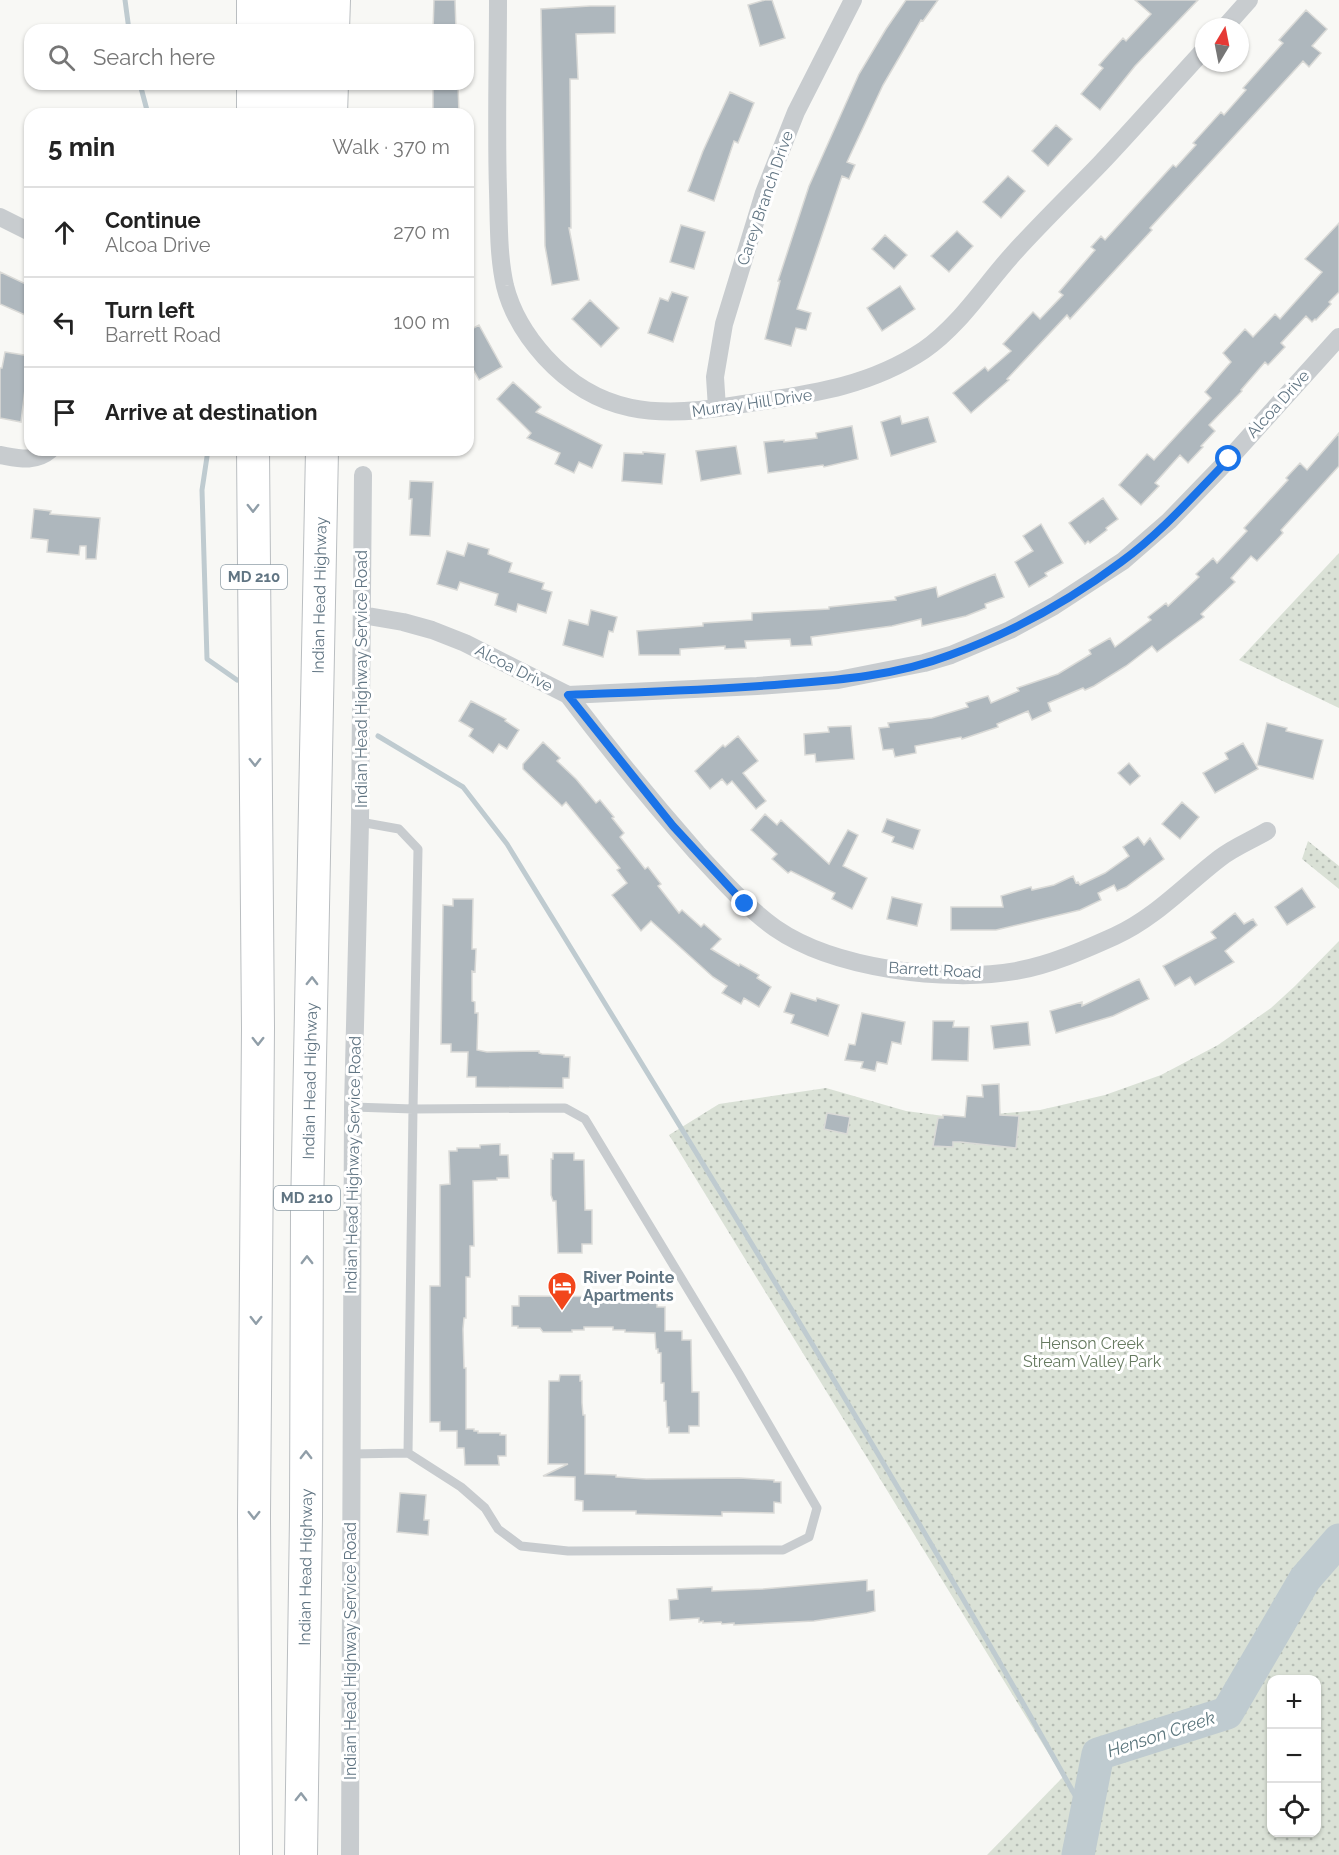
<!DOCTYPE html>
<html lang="en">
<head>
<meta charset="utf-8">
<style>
	body { margin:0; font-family:Raleway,sans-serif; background:#f6f6f6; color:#222 }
	.controls { position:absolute; right:18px; bottom:18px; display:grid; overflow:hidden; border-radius:12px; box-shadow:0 2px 4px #0004 }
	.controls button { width:54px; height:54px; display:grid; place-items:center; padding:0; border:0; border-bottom:2px solid #e0e0e0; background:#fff; color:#222; font:30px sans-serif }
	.compass { position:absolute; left:1195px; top:18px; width:54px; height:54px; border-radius:50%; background:#fff; box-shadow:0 2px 4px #0004; rotate:10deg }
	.stop { position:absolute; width:18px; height:18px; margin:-14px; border:4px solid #1a73e8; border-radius:50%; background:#fff }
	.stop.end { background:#1a73e8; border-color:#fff; box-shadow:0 2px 6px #0008 }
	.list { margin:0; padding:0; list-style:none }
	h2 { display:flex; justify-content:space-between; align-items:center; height:78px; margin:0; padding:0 24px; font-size:26px }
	h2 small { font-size:20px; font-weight:400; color:#767676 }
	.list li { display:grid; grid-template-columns:39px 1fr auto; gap:18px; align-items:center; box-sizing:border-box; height:90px; padding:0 24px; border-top:2px solid #e0e0e0 }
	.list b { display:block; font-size:22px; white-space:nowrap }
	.list p { margin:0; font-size:20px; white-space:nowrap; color:#767676 }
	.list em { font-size:20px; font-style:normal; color:#767676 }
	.icon { flex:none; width:33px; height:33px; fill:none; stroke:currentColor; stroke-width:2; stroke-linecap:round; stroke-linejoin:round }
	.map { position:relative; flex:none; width:1339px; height:1855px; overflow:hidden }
	.search { position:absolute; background:#fff; box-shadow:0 2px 4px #0004; left:24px; top:24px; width:450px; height:66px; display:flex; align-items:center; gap:15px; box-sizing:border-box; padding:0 21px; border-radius:18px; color:#767676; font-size:22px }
	.panel { position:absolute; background:#fff; box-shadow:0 2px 4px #0004; left:24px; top:108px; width:450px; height:348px; border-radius:18px }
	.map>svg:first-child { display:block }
	.park { fill:url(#park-dots); fill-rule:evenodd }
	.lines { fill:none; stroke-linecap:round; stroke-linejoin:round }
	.stream { stroke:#bfcbd0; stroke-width:5 }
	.river { stroke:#bfcbd0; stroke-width:33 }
	.building { fill:#aeb7bd; stroke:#dadad7; stroke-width:1.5 }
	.highway-casing { stroke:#babec1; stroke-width:34 }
	.lane { stroke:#c8cccf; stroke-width:9 }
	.street { stroke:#c8cccf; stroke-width:18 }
	.highway { stroke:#fff; stroke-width:32 }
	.oneway { stroke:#909ea8 }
	.route { stroke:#1a73e8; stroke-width:8 }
	.labels { text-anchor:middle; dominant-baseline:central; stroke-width:6; stroke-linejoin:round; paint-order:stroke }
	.shield { fill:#fff; stroke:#909ea8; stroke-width:1.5 }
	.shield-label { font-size:15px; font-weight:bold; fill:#617583 }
	.street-label { font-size:16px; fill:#617583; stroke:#fff }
	.poi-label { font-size:16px; font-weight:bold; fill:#617583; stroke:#fff; text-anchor:start }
	.park-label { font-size:16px; fill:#667a60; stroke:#fff }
	.water-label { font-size:18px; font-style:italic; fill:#5b767d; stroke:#fff }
</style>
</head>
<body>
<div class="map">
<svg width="1339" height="1855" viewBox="0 0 1339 1855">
	<defs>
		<pattern id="park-dots" width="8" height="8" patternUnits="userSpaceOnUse" patternTransform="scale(1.5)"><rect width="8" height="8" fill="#dae1d6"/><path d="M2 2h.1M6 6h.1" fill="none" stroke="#b4bbb3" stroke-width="1.8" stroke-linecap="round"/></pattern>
	</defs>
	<rect width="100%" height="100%" fill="#f8f8f5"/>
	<path class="park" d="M1339 553V708L1239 660Z
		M1308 841 1339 866V889L1302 859Z
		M1339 941V1855H987L1063 1777 669 1135 719 1104 826 1088 906 1111 944 1116H974L1040 1110 1105 1095 1161 1075 1218 1045 1271 1008 1295 986ZM1272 1680H1316V1832H1272Z"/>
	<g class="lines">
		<path class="stream" d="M125 0 129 30
			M140 84 148 114
			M208 450 202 490 207 659 237 680
			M378 736 463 787 507 844C704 1165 903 1486 1086 1815"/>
		<path class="river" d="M1078 1855 1098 1754 1227 1713 1305 1579 1339 1540"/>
	</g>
	<path class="building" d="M434 0H455L456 30H433Z
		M765 0H772L785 38 760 46 748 5Z
		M906 0H938L923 21 921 20 883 85 847 162 855 165 849 179 842 176 797 309 811 313 806 330 796 328 791 346 765 339 780 281H778L809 186 859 74 886 29Z
		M1135 0H1198L1135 66 1100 110 1081 94 1103 68 1099 65 1123 38 1126 41 1151 14Z
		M590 6H615V33L576 34 578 79H570L571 228H569L579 280 552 285 545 246 541 9Z
		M1306 10 1327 29 1312 46 1321 53 1309 67 1303 61 1150 228 1152 230 1070 319 1067 315 1007 379 1009 380 971 413 953 393 985 367 988 371 1011 351 1003 344 1033 312 1040 319 1063 295 1059 292 1095 250 1091 247 1101 236 1105 240 1173 165 1176 167 1196 145 1193 143 1221 112 1224 115 1246 90 1243 88 1283 43 1279 40Z
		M433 84H458L459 114H433Z
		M730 92 754 103 738 143 734 141 714 201 688 191 703 151Z
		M1056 125 1072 139 1048 166 1032 151Z
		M1008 176 1025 191 1001 218 983 202Z
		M1339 223V292L1329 302 1331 304 1316 320 1315 319 1312 322 1306 316 1281 343 1285 347 1268 365 1265 362 1241 390 1242 391 1209 425 1215 431 1201 446 1203 447 1188 463 1180 455 1155 483 1159 486 1141 505 1119 485 1147 454 1154 460 1211 398 1205 392 1231 362 1223 353 1245 329 1253 337 1275 314 1280 319 1322 272 1305 259Z
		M681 225 705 232 694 269 670 262Z
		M957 231 973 246 949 272 931 256Z
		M885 235 907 255 894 269 872 249Z
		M0 272 30 286V304L25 315 0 304Z
		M900 286 915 309 882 331 867 308Z
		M672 292 688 297 673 342 648 333 660 298 668 301Z
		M590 300 619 328 601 347 572 319Z
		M479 325 502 367 479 380 468 360V331Z
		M5 352 30 356V373H27L21 422 0 418V368H2Z
		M513 382 541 407 536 412 602 445 592 468 579 462 574 473 555 464 560 453 527 438 531 433 497 399Z
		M900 416 902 424 928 417 936 442 891 456 881 422Z
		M852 426 858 459 824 467 823 465 768 473 764 442 784 440V442L817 438 816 433Z
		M1339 433V466L1281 530 1283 533 1257 561 1251 556 1231 578 1235 582 1201 614 1204 617 1157 652 1152 646 1126 666 1094 686 1085 690 1083 688 1048 703 1051 711 1032 720 1028 711 997 724 998 727 962 739 961 737 915 746 916 753 895 757 893 749 883 750 879 728 889 727 888 723 932 718 968 707 966 703 988 696 991 703 1019 691 1017 688 1058 674 1091 654 1089 650 1110 638 1115 647 1151 620 1148 617 1166 603 1168 606 1199 577 1196 574 1213 558 1217 563 1247 531 1244 528 1288 480 1286 478 1300 463 1307 470Z
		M736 446 741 474 701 481 696 451Z
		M643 452 665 454 662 484 622 481 624 453 643 454Z
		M410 481 433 482 430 536 410 535 412 499H409Z
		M1103 498 1118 519 1106 528 1107 530 1090 543 1088 541 1085 544 1069 523Z
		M34 509 51 511 50 514 100 518 96 559H86V546H80L79 555 47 552 48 540 31 538Z
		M1041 524 1063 563 1045 573 1047 576 1029 587 1015 562 1033 551 1023 536Z
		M468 543 489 549 488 554 512 563 509 572 544 583 542 589 552 592 546 613 518 604 516 612 495 605 498 594 460 582 457 590 437 584 447 551 464 556Z
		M995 574 1004 597 985 604 986 608 966 616 922 626 921 619 892 626 811 637 812 645 791 646 790 639 745 641 746 648 725 649V646L680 649V655H639L637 631 703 626V623L752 620V613L829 609V607L896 600 895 597 936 587 938 597Z
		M591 610 617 617 613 632 609 631 603 657 563 645 569 620 588 625Z
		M471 701 506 719 505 721 519 730 507 749 499 744 493 753 469 736 473 729 459 721Z
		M1267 723 1287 728 1286 731 1323 740 1313 779 1257 765Z
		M851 726 854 759 816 762 815 754 805 755 804 734 829 732 828 727Z
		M738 736 758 761 743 773 766 801 756 809 732 781 727 785 722 779 710 789 695 771 723 745 725 747Z
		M543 742 560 758 557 761 576 779 596 803 600 800 614 817 612 818 624 833 620 837 645 869 648 867 661 884 658 886 679 913 682 910 701 927 704 924 721 939 711 949 739 966 740 964 759 975 757 978 771 987 759 1007 744 998 741 1004 722 993 727 986 713 977 651 921 641 931 612 895 627 883 617 870 620 868 566 802 562 806 523 769V764Z
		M1243 743 1258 769 1215 793 1203 773 1228 759 1225 753Z
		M1129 763 1140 776 1130 785 1118 773Z
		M1182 802 1199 817 1180 839 1162 824Z
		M765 814 777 825 781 820 829 864 848 830 858 835 843 866 867 878 852 909 832 899 835 893 791 871 788 873 772 859 777 854 751 830Z
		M887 819 920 830 913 849 892 842 894 837 882 832Z
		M1138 837 1144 845 1150 838 1164 859 1126 887 1117 891 1114 885 1098 893 1101 900 1080 910 996 930H951V907H1003L1001 896 1031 887 1032 890 1054 885 1073 876 1076 883 1078 882 1080 885 1105 873 1129 856 1123 847Z
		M1302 888 1315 907 1287 925 1275 907Z
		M892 897 922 904 917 926 887 919Z
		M453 899H473L472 949H476L475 972 472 971V1001L475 1002V1013H478L477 1050 487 1052 539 1051V1053L542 1054 564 1055V1057H570L569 1078H563V1088L476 1087V1077H467L468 1052H451V1044H441L443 905 453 906Z
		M1235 913 1244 924 1253 919 1257 925 1225 951 1234 962 1195 985 1190 977 1175 986 1163 966 1216 938 1211 932Z
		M1139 979 1149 999 1113 1016 1056 1033 1050 1011 1082 1002V1006Z
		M791 993 816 1001 817 998 839 1005 828 1036 791 1023 794 1015 784 1012Z
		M862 1013 905 1022 901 1044 892 1042 887 1064 877 1062 875 1071 861 1068 863 1062 845 1060 849 1044 855 1045Z
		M933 1021H954L953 1027H969L968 1061 932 1060Z
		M1028 1022 1030 1045 994 1049 991 1026Z
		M999 1084 1000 1115 1019 1116 1016 1148 960 1142H953V1147L933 1146 938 1118H943V1115L965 1117 967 1096 983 1097 982 1085Z
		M827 1113 850 1117 847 1134 824 1129Z
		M500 1144V1155H508L509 1178H497V1180L473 1181 474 1246H470V1277H466V1318H464L463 1329 464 1368H466V1429H474V1431H478V1433H500V1435H506V1456H498L499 1465H465L464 1448H457V1431H440V1422H430V1286H440V1185L450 1184 449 1151H457V1148H480V1145Z
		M553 1153H574V1160H584L585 1210H592V1244H582V1253H558L556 1201H553L551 1195V1159H553Z
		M519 1296 657 1297V1307H665V1331H682V1340H691L692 1392H699V1426H689V1433H669V1427H667L666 1401H664V1383H661V1353H658V1349H656L655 1333 625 1332V1330H613V1327H584V1330H572V1332H543L540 1328H518V1326H512V1306H519Z
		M560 1375H580V1381H582V1403L583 1415H585V1474L616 1475V1477L646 1479 739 1478 774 1480V1482H781V1503L774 1502V1513L722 1512V1516L636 1514V1511H583V1501L575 1500V1477L543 1476 568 1464H548L549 1381H559Z
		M400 1493 426 1495 424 1520H429L428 1535 397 1532Z
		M867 1580V1591L874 1590 875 1611 867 1613 814 1621 734 1625V1623L722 1624 721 1622 703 1623V1621L699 1622V1618L670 1620 669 1600 678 1599 677 1589 712 1587V1591L763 1589Z"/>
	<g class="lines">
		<g class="highway-casing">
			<g id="highway">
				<path d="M253 30V0"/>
				<path d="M280 30V0"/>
				<path d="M308 30V0"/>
				<path d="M333 30 334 0"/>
				<path d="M253 114V84"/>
				<path d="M279 114V84"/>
				<path d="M307 114V84"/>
				<path d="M331 114 332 84"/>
				<path d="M253 450 258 1028 254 1516 256 1855"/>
				<path id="s1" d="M301 1855 306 1517 307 1212 322 450"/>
			</g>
		</g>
		<path class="lane" d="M353 1107 413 1109 418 849 399 829 360 822
			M565 1108 585 1119 738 1372 817 1508 809 1537 783 1550 568 1551 521 1546 498 1529 485 1508 461 1487 408 1453 413 1109Z
			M351 1454 408 1453"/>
		<path class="street" d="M498 0C498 64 496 127 498 191 499 222 498 255 505 286 512 314 526 336 545 357 598 415 658 418 731 406 800 395 864 390 924 350 960 325 984 286 1013 254 1041 223 1071 194 1100 164 1135 127 1169 88 1204 50
			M1225 27 1249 0
			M0 217 30 232
			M717 408 715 377 724 324 764 193 796 112 853 0
			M0 455C18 458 35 463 50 450
			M362 615 403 622 432 630 465 643 568 695 757 686 838 680 924 663 951 655 1010 630 1054 606 1123 561 1169 521 1229 459 1339 337
			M568 695C609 749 652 802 697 853 722 880 746 907 775 928 834 969 947 983 1016 971 1050 965 1084 950 1115 936 1155 918 1186 884 1220 858 1234 847 1252 840 1267 831
			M350 1855 353 1107 360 822 363 475"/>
		<use href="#highway" class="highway"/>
	</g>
	<defs><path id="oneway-chevron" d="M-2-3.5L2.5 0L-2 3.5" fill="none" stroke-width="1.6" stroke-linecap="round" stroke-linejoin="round" transform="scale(1.5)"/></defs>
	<g class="oneway">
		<use href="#oneway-chevron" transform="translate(253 508) rotate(90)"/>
		<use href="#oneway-chevron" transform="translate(255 762) rotate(89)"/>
		<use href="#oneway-chevron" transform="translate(312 981) rotate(-89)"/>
		<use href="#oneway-chevron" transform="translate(258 1041) rotate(90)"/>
		<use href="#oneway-chevron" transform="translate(307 1260) rotate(-90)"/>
		<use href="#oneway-chevron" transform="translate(256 1320) rotate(90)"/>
		<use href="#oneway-chevron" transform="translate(306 1455) rotate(-90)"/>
		<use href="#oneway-chevron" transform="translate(254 1515) rotate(90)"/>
		<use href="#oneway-chevron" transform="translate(301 1797) rotate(-89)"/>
	</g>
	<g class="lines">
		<path class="route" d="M745 904 673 826 568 695C641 692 713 690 786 684 841 680 898 675 950 655 1011 633 1069 601 1121 562 1161 533 1194 495 1229 459"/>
	</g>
	<defs>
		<g id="hotel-pin" transform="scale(1.5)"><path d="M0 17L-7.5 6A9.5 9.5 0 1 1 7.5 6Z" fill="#f2461b" stroke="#fff"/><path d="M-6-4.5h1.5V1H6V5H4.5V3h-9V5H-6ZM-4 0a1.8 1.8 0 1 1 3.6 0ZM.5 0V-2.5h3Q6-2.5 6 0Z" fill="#fff"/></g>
	</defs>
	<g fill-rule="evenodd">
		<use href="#hotel-pin" x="562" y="1286"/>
	</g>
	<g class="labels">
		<g class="shield">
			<rect x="221" y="565" width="66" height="24" rx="4.5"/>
			<rect x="274" y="1186" width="66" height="24" rx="4.5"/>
		</g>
		<g class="shield-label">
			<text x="254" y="577">MD 210</text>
			<text x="307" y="1198">MD 210</text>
		</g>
		<g class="street-label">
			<text transform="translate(765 198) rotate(-71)">Carey Branch Drive</text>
			<text transform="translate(752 403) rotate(-8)">Murray Hill Drive</text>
			<text transform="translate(1278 404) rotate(-48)">Alcoa Drive</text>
			<text stroke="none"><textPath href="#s1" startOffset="1260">Indian Head Highway</textPath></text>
			<text transform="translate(514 668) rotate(27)">Alcoa Drive</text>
			<text transform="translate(361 679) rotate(-90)">Indian Head Highway Service Road</text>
			<text transform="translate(935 970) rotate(3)">Barrett Road</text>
			<text stroke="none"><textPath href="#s1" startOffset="774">Indian Head Highway</textPath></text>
			<text transform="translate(353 1165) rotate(-89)">Indian Head Highway Service Road</text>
			<text stroke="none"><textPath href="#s1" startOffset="288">Indian Head Highway</textPath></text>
			<text transform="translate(350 1651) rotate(-90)">Indian Head Highway Service Road</text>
		</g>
		<g class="poi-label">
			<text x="583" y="1277">River Pointe<tspan x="583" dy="18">Apartments</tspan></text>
		</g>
		<g class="park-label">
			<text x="1092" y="1343">Henson Creek<tspan x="1092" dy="18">Stream Valley Park</tspan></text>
		</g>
		<g class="water-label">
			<text transform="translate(1161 1734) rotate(-18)">Henson Creek</text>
		</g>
	</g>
</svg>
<div class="controls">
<button>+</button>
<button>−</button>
<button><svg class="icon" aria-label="locate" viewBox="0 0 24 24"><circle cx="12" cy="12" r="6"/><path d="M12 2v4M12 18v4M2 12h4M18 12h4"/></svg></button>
</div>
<svg class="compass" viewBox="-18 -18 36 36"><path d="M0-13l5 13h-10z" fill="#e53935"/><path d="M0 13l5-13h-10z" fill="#767676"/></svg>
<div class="stop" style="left:1229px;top:459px"></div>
<div class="stop end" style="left:745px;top:904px"></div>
<div class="search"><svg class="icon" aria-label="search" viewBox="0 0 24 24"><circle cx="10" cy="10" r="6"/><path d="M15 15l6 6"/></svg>Search here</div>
<section class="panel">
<h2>5 min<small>Walk · 370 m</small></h2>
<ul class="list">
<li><svg class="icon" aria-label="ahead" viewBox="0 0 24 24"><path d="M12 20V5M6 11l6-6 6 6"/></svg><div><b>Continue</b><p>Alcoa Drive</p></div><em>270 m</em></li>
<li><svg class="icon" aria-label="left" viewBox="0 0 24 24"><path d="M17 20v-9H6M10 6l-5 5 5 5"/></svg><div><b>Turn left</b><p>Barrett Road</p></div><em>100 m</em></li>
<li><svg class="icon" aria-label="arrive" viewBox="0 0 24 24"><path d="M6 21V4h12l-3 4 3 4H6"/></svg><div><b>Arrive at destination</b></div></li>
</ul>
</section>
</div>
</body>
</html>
